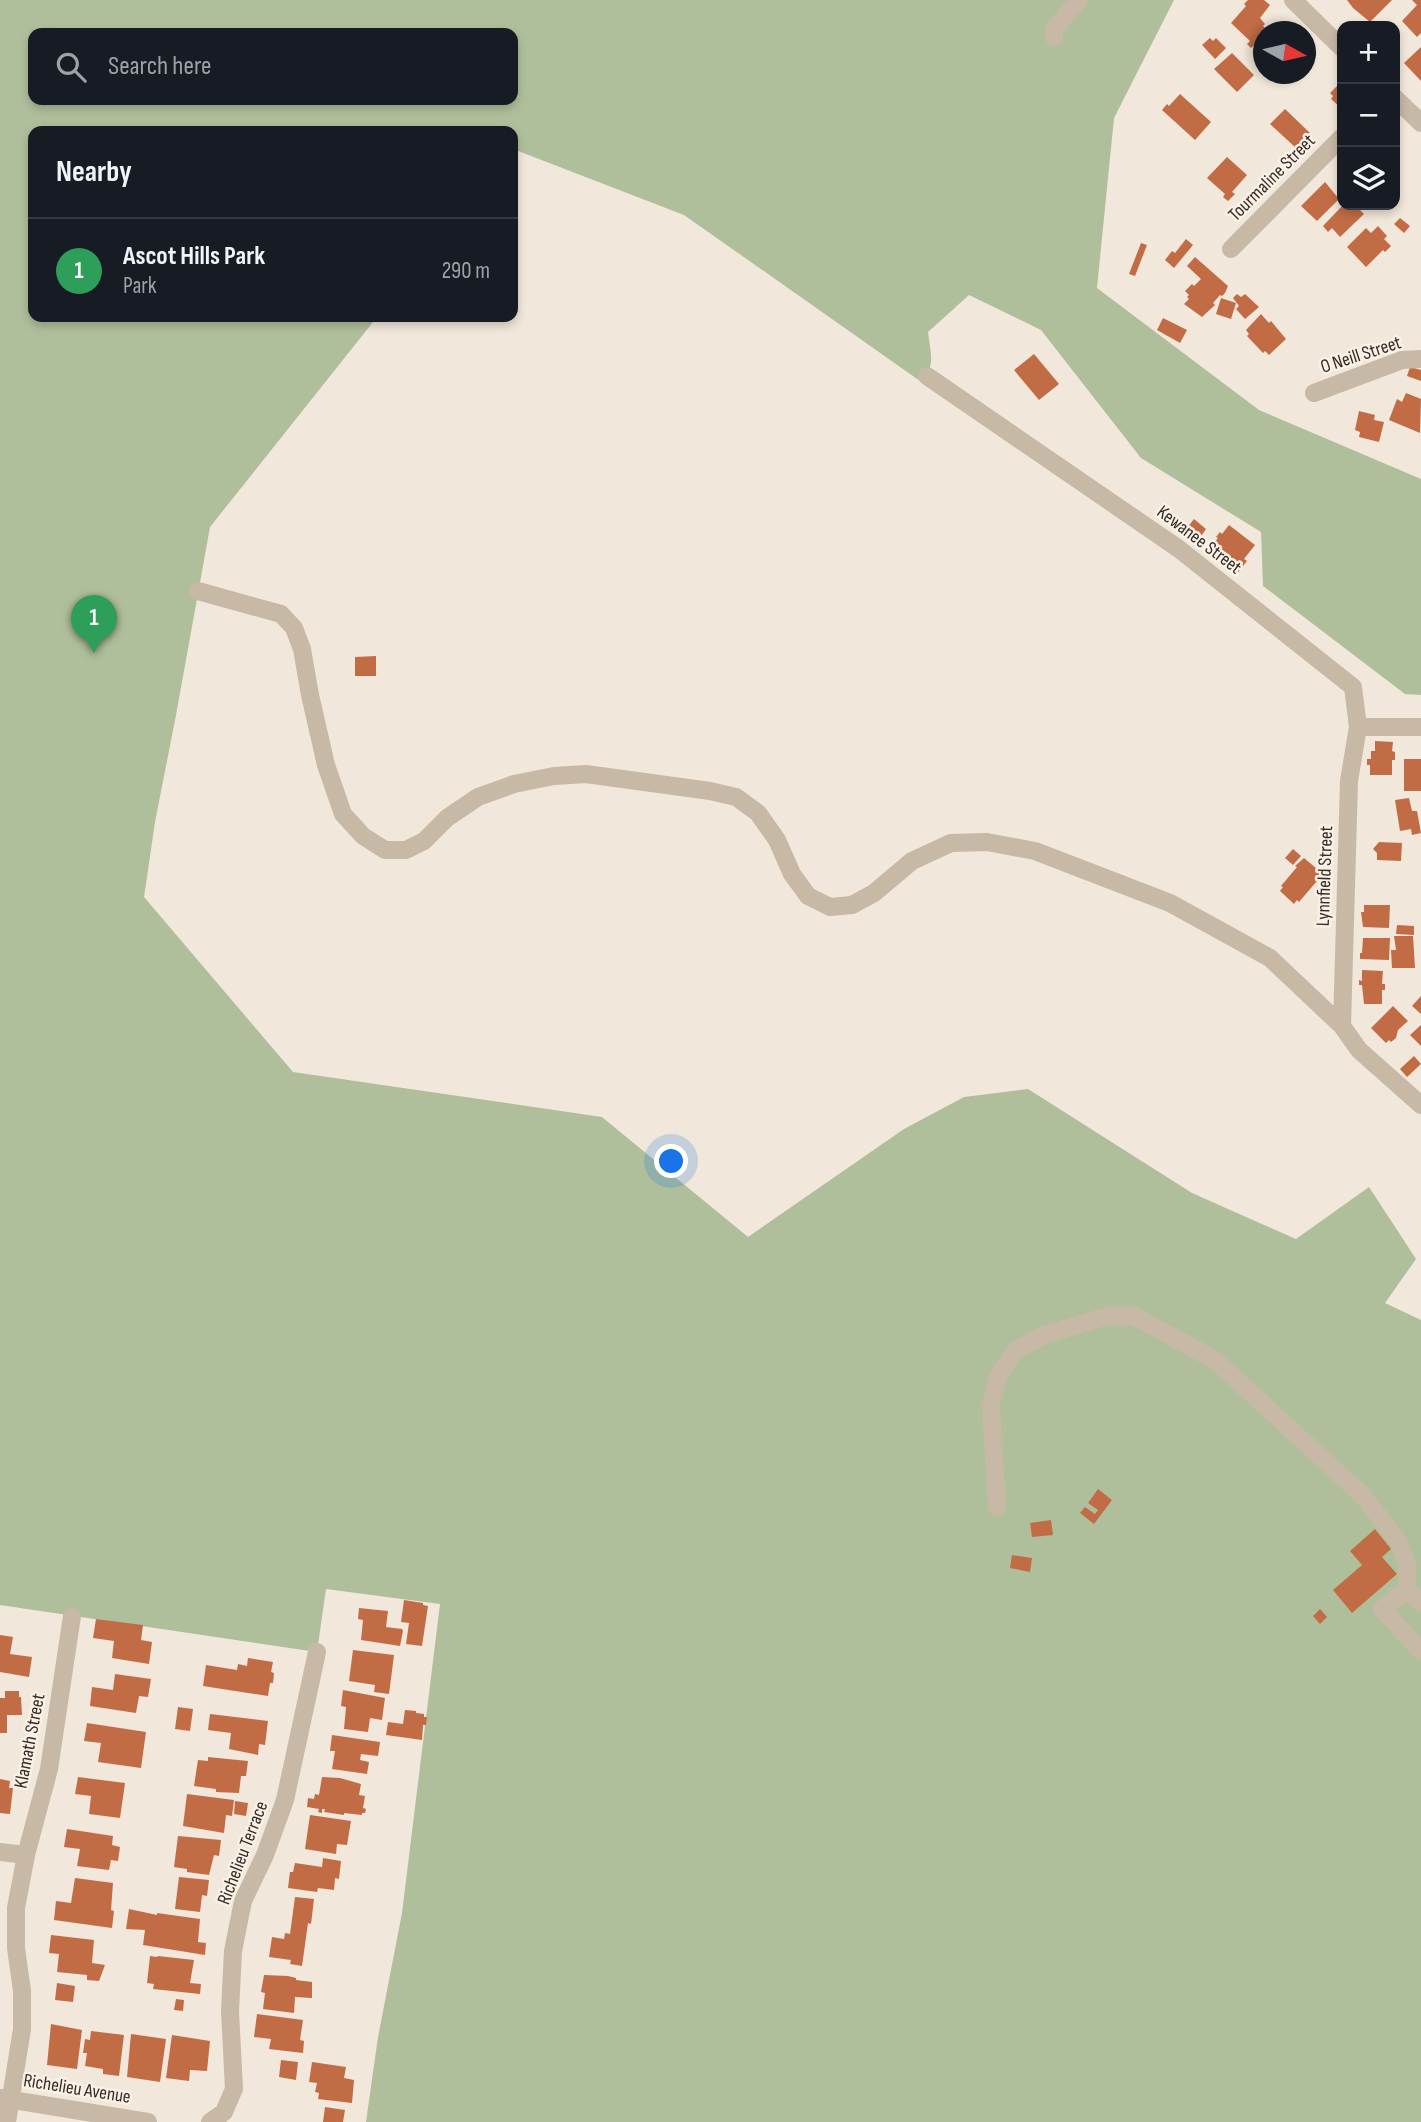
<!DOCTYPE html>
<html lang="en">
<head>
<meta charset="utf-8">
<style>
	body { margin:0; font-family:"Sofia Sans Condensed",sans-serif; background:#242831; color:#f1f3f6 }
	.controls { position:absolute; right:21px; top:21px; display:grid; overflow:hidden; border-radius:14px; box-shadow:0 4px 10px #0003 }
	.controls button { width:63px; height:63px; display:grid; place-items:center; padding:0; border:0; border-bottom:2px solid #363941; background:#171b24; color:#f1f3f6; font:35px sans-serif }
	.compass { position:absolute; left:1253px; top:21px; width:63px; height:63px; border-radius:50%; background:#171b24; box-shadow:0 4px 10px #0003; rotate:98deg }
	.you { position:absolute; left:672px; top:1162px; width:24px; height:24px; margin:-18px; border:5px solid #fff; border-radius:50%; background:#1a73e8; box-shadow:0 0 0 10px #1a73e833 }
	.badge { display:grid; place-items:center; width:46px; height:46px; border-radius:50%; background:#db2777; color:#fff; font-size:23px; font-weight:700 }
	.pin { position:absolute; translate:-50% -58px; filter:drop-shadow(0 2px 4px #0008) }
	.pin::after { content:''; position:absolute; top:37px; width:24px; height:21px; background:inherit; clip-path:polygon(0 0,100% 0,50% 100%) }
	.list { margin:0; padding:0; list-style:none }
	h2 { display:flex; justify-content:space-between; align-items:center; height:91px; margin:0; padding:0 28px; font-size:30px }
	h2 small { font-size:23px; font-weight:400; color:#9ea1a6 }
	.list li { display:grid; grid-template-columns:46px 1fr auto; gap:21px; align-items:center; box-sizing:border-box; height:105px; padding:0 28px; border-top:2px solid #363941 }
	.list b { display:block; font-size:26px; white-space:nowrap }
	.list p { margin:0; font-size:23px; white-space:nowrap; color:#9ea1a6 }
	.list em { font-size:23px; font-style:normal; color:#9ea1a6 }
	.icon { flex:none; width:38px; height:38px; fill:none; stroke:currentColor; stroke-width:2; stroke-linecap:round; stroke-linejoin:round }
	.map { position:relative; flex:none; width:1421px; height:2122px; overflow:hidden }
	.search { position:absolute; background:#171b24; box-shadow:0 4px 10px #0003; left:28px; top:28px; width:490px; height:77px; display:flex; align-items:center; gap:18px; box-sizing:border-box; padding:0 24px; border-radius:14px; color:#9ea1a6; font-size:26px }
	.panel { position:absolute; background:#171b24; box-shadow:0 4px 10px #0003; left:28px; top:126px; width:490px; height:196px; border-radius:14px }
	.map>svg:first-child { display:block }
	.green { fill:#b0bf9b; fill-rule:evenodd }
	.building { fill:#c26c46 }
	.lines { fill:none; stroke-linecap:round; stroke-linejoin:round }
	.minor { stroke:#c8b8a6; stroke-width:18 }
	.labels { text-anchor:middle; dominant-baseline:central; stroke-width:5; stroke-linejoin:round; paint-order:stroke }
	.street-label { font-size:19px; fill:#352c27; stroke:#f9f1e6 }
</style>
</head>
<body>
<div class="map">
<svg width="1421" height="2122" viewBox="0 0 1421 2122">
	<rect width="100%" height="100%" fill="#f1e7da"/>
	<path class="green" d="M0 0H1174L1114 118 1097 288 1259 410 1421 479V695L1405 694 1263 586 1261 532 1141 458 1041 330 969 295 928 332C930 350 937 369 920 381L684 215 513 149V131H33V317H377L210 527 176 715 155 822 144 897 293 1072 602 1117 748 1237 904 1129 964 1097 1028 1089 1192 1193 1296 1239 1369 1187 1416 1259 1385 1303 1421 1320V2122H366L378 2037 402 1913 440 1604 326 1589 317 1652 0 1605ZM33 33H513V100H33Z"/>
	<path class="building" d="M1248 0H1264L1270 5 1260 18 1265 24 1263 26 1269 32H1264V37L1251 48 1247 44 1250 41 1231 23 1246 6 1244 4Z
		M1347 0H1392L1370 22 1353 8Z
		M1412 0H1421V33L1417 37 1402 21 1417 5Z
		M1210 38 1213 41 1216 38 1226 48 1215 59 1202 45Z
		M1421 47V81L1404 63Z
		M1232 53 1254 75 1237 92 1214 69Z
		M1337 86 1340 89 1342 86V109L1331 99 1333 96 1330 93Z
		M1180 94 1211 122 1195 140 1162 110 1167 104 1169 106Z
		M1285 109 1310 133 1296 148 1270 124Z
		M1227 157 1247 175 1232 192 1235 194 1228 201 1223 197 1225 194 1207 178Z
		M1325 182 1339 199 1317 221 1301 206Z
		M1343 205H1355L1364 214 1340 237 1332 228 1328 232 1323 226Z
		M1400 218 1410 226 1404 233 1394 224Z
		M1378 226 1387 236 1384 239 1391 246 1385 252 1383 250 1366 267 1347 247 1366 228 1371 233Z
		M1186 239 1193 245 1174 268 1165 260 1172 251 1175 253Z
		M1141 243 1147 245 1135 276 1129 274Z
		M1195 257 1228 286 1225 293 1222 296 1220 295 1213 303 1215 305 1202 317 1184 304 1189 299 1187 297 1189 295 1185 291 1192 284 1194 286 1201 279 1187 266Z
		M1237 294 1241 297 1245 294 1259 307 1245 319 1236 309 1239 306 1233 298Z
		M1221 298 1236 303 1231 319 1216 314Z
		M1261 314 1269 323 1271 321 1286 339 1269 355 1265 351 1263 353 1247 336 1249 334 1246 330Z
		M1163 318 1187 330 1180 343 1157 330Z
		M1034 354 1059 384 1039 400 1014 370Z
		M1410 367 1421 370V381L1407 376Z
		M1406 393 1421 399 1420 433 1389 420 1397 399 1402 402Z
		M1359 411 1375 415 1374 420 1384 422 1379 442 1359 437 1360 432 1355 430Z
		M1194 519 1206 529 1197 542 1184 532Z
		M1229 525 1255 545 1244 559 1247 561 1236 575 1207 552 1218 538 1216 537 1220 532 1222 534Z
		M376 656V676H355V657Z
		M1375 741 1393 742 1392 751 1395 752V760H1392V775H1370V765H1367V759H1371V751H1375Z
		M1404 759H1421V791H1404Z
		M1409 798 1412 811H1417L1421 833 1412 835 1411 829 1400 831 1395 800Z
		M1379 842 1402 843 1401 861 1377 860V853L1373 849Z
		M1293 849 1301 856 1293 865 1285 858Z
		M1304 858 1323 874 1299 902 1297 900 1294 904 1280 891 1283 887 1281 886 1297 867 1295 866Z
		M1364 905H1390L1389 928 1363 927 1361 912H1364Z
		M1397 925 1414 926V935L1396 934Z
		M1394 936H1413L1415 968H1392L1391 950H1396Z
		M1363 938H1390L1389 960 1360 959V953H1362Z
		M1362 970 1383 971 1382 984H1385V990H1382V1004H1364L1362 985H1359V980L1362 981Z
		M1421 996V1014L1412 1006Z
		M1393 1006 1408 1021 1398 1030 1396 1038 1391 1042 1389 1040 1386 1043 1371 1028Z
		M1421 1025V1046L1410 1035Z
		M1414 1056 1421 1064 1407 1077 1400 1069Z
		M1098 1489 1112 1500 1094 1524 1080 1513 1085 1507 1095 1514 1098 1510 1088 1503Z
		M1051 1520 1053 1535 1032 1537 1030 1523Z
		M1375 1529 1391 1549 1382 1557 1397 1574 1352 1613 1333 1590 1362 1565 1350 1551Z
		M1012 1555 1032 1558 1030 1572 1010 1568Z
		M404 1600 423 1603V1605L428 1606 422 1646 406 1644 409 1623 401 1622Z
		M359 1608 388 1611 386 1627 402 1629 403 1631 400 1646 361 1640 363 1620 358 1619Z
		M1320 1609 1327 1617 1320 1624 1313 1616Z
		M96 1619 143 1625 141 1640 152 1642 149 1664 112 1658 114 1641 93 1638Z
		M0 1635 13 1637 10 1654 32 1657 29 1677 0 1672Z
		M353 1650 394 1655 389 1694 374 1692 375 1685 349 1681Z
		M248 1658 273 1662 271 1672 274 1673 273 1683H270L268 1696 203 1686 206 1665 237 1670 238 1664 247 1666Z
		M115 1674 151 1679 148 1697 139 1696 136 1713 90 1706 92 1687 113 1690Z
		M343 1690 385 1698 382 1720 370 1718 368 1732 344 1729 346 1707 341 1706Z
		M5 1691H19V1697H21L22 1715H7V1733H0V1698H5Z
		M178 1707 193 1709 190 1731 175 1729Z
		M405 1710 416 1711V1713L424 1714V1717H427L426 1725H423L422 1740 386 1735 388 1722 403 1724Z
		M210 1714 268 1721 265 1745 259 1744 258 1755 229 1749 231 1733 208 1730Z
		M87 1723 146 1732 141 1768 98 1762 101 1743 84 1741Z
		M332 1735 380 1742 378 1756 361 1754 360 1760 369 1762 367 1774 332 1769 335 1751H330Z
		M208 1757 248 1761 246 1776H241L239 1793 216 1792V1789L194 1786 198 1760 208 1761Z
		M78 1777 125 1783 120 1818 89 1814 91 1796 75 1794Z
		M322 1777 340 1778 361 1784 359 1795 365 1796 363 1808 366 1809 365 1813H362V1815L344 1813V1815L324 1812 325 1809H322V1813L318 1812 319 1809 307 1807 308 1798 314 1799 315 1794 319 1795Z
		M0 1779 10 1781 9 1788H13L10 1814 0 1813Z
		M187 1794 234 1800 232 1816 226 1815 224 1833 183 1826Z
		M235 1801 248 1803 246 1816 234 1814Z
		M310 1815 351 1821 347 1845 337 1844 336 1854 305 1849Z
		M67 1829 113 1836 112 1845 120 1847 118 1861 111 1860 109 1870 77 1866 80 1849 64 1847Z
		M178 1836 221 1840 219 1856 214 1855 209 1875 187 1872V1869L174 1867Z
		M323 1858 341 1861 339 1879 335 1878 334 1890 318 1888 317 1892 288 1888 290 1872H293L295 1863 322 1867Z
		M179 1877 209 1880 207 1896 202 1895 200 1912 175 1909Z
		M75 1878 113 1883 111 1910 114 1911 112 1928 54 1920 56 1901 71 1903Z
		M295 1897 314 1899 311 1924 308 1923 302 1966 290 1964 291 1960 269 1957 272 1937 284 1939 285 1933 290 1934Z
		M129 1909 157 1915V1913L200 1919 198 1942 206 1943 205 1955 143 1945 145 1930 126 1929Z
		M51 1935 94 1940 92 1963 105 1965 99 1981 87 1980V1975L57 1972 59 1954 49 1953Z
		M150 1956 157 1957 158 1956 194 1960 190 1983 201 1984 200 1994 153 1989 154 1984 147 1983Z
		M264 1975 288 1976 296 1978V1980L312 1982V1998L295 1997 294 2013 263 2009 265 1993 261 1992Z
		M57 1983 75 1986 73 2002 55 2000Z
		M176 1999 184 2000 183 2011 174 2010Z
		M257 2014 303 2020 300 2040 304 2041 303 2053 269 2049 271 2039 254 2037Z
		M51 2024 82 2030 77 2069 47 2065Z
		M91 2031 124 2035 119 2076 103 2074V2069L85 2066 87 2053H83L85 2039 90 2040Z
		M131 2034 166 2039 160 2082 127 2077Z
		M172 2035 210 2041 207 2071 190 2070 189 2081 166 2078Z
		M281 2060 298 2062 296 2080 279 2077Z
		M312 2062 346 2067 344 2078 354 2080 352 2103 318 2099 319 2093 315 2092 317 2083 309 2082Z
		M325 2107 345 2110 343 2122H323Z"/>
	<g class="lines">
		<path class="minor" d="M1293 0 1342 48
			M1054 37V29L1079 0
			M1395 98 1421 123
			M1231 249 1342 137
			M927 376 1179 549 1353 687 1358 727H1421
			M1314 393 1402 360 1421 359
			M198 591 281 614 294 628 302 649 310 695 326 765 343 814 363 836 385 850H406L424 841 447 818 478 797 514 784 554 776 586 774 710 791 736 797 758 813 777 840 792 874 808 896 830 907 852 905 874 893 912 861 951 843 987 842 1035 851 1170 903 1270 958 1342 1026 1359 1050 1421 1105
			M1342 1026 1349 781 1358 727
			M997 1507 991 1404 999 1374 1016 1350 1044 1335 1107 1316H1134L1215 1360 1362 1495 1399 1542 1407 1566V1589L1382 1609 1421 1651
			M1407 1589 1421 1603
			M0 1852 26 1855
			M0 2098 148 2122
			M7 2122 22 2029V1991L16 1948V1908L26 1855 49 1769 72 1616
			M210 2122 224 2112 234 2089 230 2011 233 1951 243 1901 265 1855 285 1800 317 1652"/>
	</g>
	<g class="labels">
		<g class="street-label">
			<text transform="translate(1272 178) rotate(-45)">Tourmaline Street</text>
			<text transform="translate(1361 355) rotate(-18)">O Neill Street</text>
			<text transform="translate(1199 540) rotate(37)">Kewanee Street</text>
			<text transform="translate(1325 876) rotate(-88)">Lynnfield Street</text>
			<text transform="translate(30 1741) rotate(-79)">Klamath Street</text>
			<text transform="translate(243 1853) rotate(-69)">Richelieu Terrace</text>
			<text transform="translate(77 2089) rotate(9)">Richelieu Avenue</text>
		</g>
	</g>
</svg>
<div class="controls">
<button>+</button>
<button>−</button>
<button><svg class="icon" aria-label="layers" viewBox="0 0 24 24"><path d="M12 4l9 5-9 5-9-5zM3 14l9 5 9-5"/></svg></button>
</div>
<svg class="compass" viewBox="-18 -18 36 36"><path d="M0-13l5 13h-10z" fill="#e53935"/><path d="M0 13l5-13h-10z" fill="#9ea1a6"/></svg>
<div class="you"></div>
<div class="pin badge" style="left:94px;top:653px;background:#2e9e5b">1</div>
<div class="search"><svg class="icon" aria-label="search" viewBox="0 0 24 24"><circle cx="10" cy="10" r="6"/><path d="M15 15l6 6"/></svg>Search here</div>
<section class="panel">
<h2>Nearby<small></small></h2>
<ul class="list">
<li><span class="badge" style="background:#2e9e5b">1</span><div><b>Ascot Hills Park</b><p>Park</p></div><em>290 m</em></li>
</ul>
</section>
</div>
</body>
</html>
